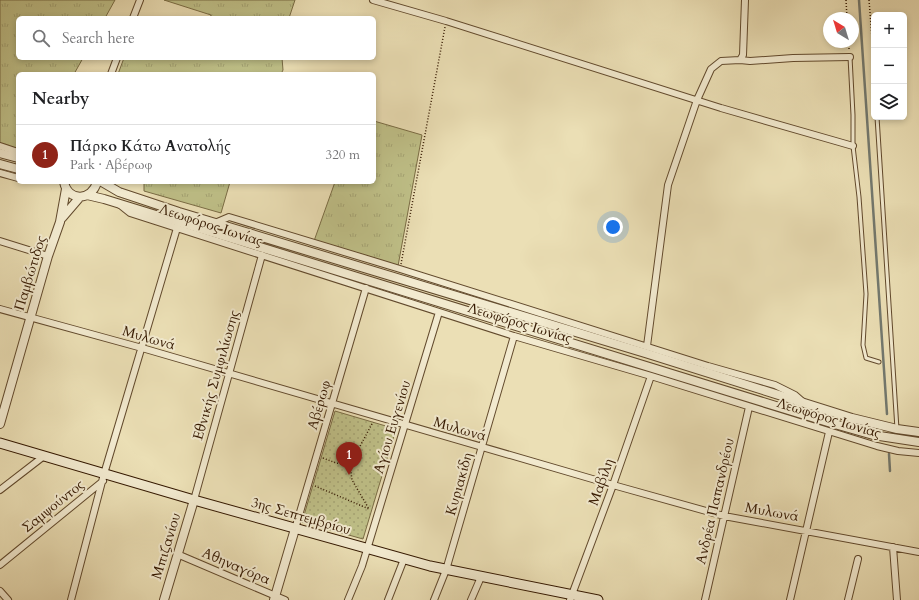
<!DOCTYPE html>
<html lang="en">
<head>
<meta charset="utf-8">
<style>
	body { margin:0; font-family:Cardo,serif; background:#f6f6f6; color:#202124 }
	.controls { position:absolute; right:12px; top:12px; display:grid; overflow:hidden; border-radius:6px; box-shadow:0 2px 6px #0003 }
	.controls button { width:36px; height:36px; display:grid; place-items:center; padding:0; border:0; border-bottom:1px solid #e0e0e0; background:#fff; color:#202124; font:20px sans-serif }
	.compass { position:absolute; left:823px; top:12px; width:36px; height:36px; border-radius:50%; background:#fff; box-shadow:0 2px 6px #0003; rotate:322deg }
	.you { position:absolute; left:613px; top:227px; width:14px; height:14px; margin:-10px; border:3px solid #fff; border-radius:50%; background:#1a73e8; box-shadow:0 0 0 6px #1a73e833 }
	.badge { display:grid; place-items:center; width:26px; height:26px; border-radius:50%; background:#8f2418; color:#fff; font-size:13px; font-weight:700 }
	.pin { position:absolute; translate:-50% -33px; filter:drop-shadow(0 1px 2px #0008) }
	.pin::after { content:''; position:absolute; top:21px; width:14px; height:12px; background:inherit; clip-path:polygon(0 0,100% 0,50% 100%) }
	.list { margin:0; padding:0; list-style:none }
	h2 { display:flex; justify-content:space-between; align-items:center; height:52px; margin:0; padding:0 16px; font-size:17px }
	h2 small { font-size:13px; font-weight:400; color:#757577 }
	.list li { display:grid; grid-template-columns:26px 1fr auto; gap:12px; align-items:center; box-sizing:border-box; height:60px; padding:0 16px; border-top:1px solid #e0e0e0 }
	.list b { display:block; font-size:15px; white-space:nowrap }
	.list p { margin:0; font-size:13px; white-space:nowrap; color:#757577 }
	.list em { font-size:13px; font-style:normal; color:#757577 }
	.icon { flex:none; width:22px; height:22px; fill:none; stroke:currentColor; stroke-width:2; stroke-linecap:round; stroke-linejoin:round }
	.map { position:relative; flex:none; width:919px; height:600px; overflow:hidden }
	.search { position:absolute; background:#fff; box-shadow:0 2px 6px #0003; left:16px; top:16px; width:360px; height:44px; display:flex; align-items:center; gap:10px; box-sizing:border-box; padding:0 14px; border-radius:6px; color:#757577; font-size:15px }
	.panel { position:absolute; background:#fff; box-shadow:0 2px 6px #0003; left:16px; top:72px; width:360px; height:112px; border-radius:6px }
	.map>svg:first-child { display:block }
	.grass { fill:url(#grass-tufts); stroke:#7a6c44 }
	.park { fill:url(#park-dots); stroke:#7a6c44 }
	.lines { fill:none; stroke-linecap:round; stroke-linejoin:round }
	.stream { stroke:#73796f; stroke-width:2.5 }
	.service-casing { stroke:#624a2d; stroke-width:5 }
	.minor-casing { stroke:#624a2d; stroke-width:8 }
	.tertiary-casing { stroke:#624a2d; stroke-width:10 }
	.secondary-casing { stroke:#341800; stroke-width:11 }
	.path { stroke:#341800; stroke-width:1.5; stroke-dasharray:1 2; stroke-linecap:butt }
	.service { stroke:#f2eacf; stroke-width:3 }
	.minor { stroke:#f2eacf; stroke-width:6 }
	.tertiary { stroke:#f2eacf; stroke-width:8 }
	.secondary { stroke:#f2eacf; stroke-width:9 }
	.labels { text-anchor:middle; dominant-baseline:central; stroke-width:4; stroke-linejoin:round; paint-order:stroke }
	.street-label { font-size:14px; fill:#341800; stroke:#f2eacf }
</style>
</head>
<body>
<div class="map">
<svg width="919" height="600" viewBox="0 0 919 600">
	<defs>
		<pattern id="grass-tufts" width="24" height="20" patternUnits="userSpaceOnUse"><rect width="24" height="20" fill="#bfc088"/><path d="M3 7l-1-3M5 7V3M7 7l1-3M15 17l-1-3M17 17v-4M19 17l1-3" fill="none" stroke="#a5a474"/></pattern>
		<pattern id="park-dots" width="8" height="8" patternUnits="userSpaceOnUse"><rect width="8" height="8" fill="#bfc088"/><path d="M2 2h.1M6 6h.1" fill="none" stroke="#a5a474" stroke-width="1.8" stroke-linecap="round"/></pattern>
	</defs>
	<rect width="100%" height="100%" fill="#ebdfb5"/>
	<filter id="stains"><feTurbulence type="fractalNoise" baseFrequency=".005" numOctaves="4"/><feColorMatrix values="0 0 0 0 .2 0 0 0 0 .09 0 0 0 0 .02 0 0 0 .5 -.17"/></filter>
	<radialGradient id="worn" r=".72"><stop offset=".6" stop-color="#630" stop-opacity="0"/><stop offset="1" stop-color="#630" stop-opacity=".3"/></radialGradient>
	<path class="grass" d="M0 0H115L105 18H18V58H83L74 74H18V149L0 143Z
		M164 0H295L289 18H210L211 15Z
		M124 58H282L283 70 281 74H118Z
		M374 121 422 135 398 266 314 241 335 182H374Z
		M144 182H230L221 213 144 191Z"/>
	<path class="park" d="M335 411 396 429 363 539 302 522Z"/>
	<g class="lines">
		<path class="stream" d="M859 0 887 414
			M889 454 890 471"/>
		<g class="service-casing">
			<path id="service" d="M874 56V61
				M850 57 853 115V146L859 197 866 294 863 345 866 358 879 362
				M877 117 897 429"/>
		</g>
		<g class="minor-casing">
			<path id="minor" d="M373 0 446 21 721 108 853 146
				M133 18 140 0
				M740 60 743 55 745 0
				M111 74 117 58
				M0 146 18 152
				M0 173 18 178
				M120 205 130 213 514 336 651 376 877 446 898 451 919 453
				M215 223 229 217 400 269 708 366 775 385 795 395 803 402
				M0 241 48 256
				M0 309 142 348 613 485 724 516 919 552
				M647 346 668 185 697 100 711 69 721 61 740 60 750 61 793 58 850 57
				M0 490 44 456
				M194 500 262 255
				M295 529 366 288
				M893 547 897 600
				M177 554 285 600
				M0 565 103 481
				M0 591 8 600
				M71 600 104 474 177 228
				M348 600 362 566 439 312
				M388 600 404 559
				M434 600 446 570 514 336
				M471 600 481 577
				M570 600 613 485 651 376
				M705 600 749 407
				M790 600 829 432
				M848 600 858 559"/>
		</g>
		<g class="tertiary-casing">
			<path id="tertiary" d="M0 153 18 158
				M0 164 18 169
				M64 182C68 202 92 201 97 182
				M102 182 119 192 179 212 645 353 852 418 897 429 919 432
				M87 195 104 199 831 423 873 435 919 442
				M62 218 80 197
				M0 424 48 256 60 222 66 189
				M164 600 194 500
				M274 600 295 529"/>
		</g>
		<g class="secondary-casing">
			<path id="secondary" d="M0 443 194 500 430 566 598 600"/>
		</g>
		<path class="path" d="M846 0 847 18
			M869 0 873 50
			M849 42V51
			M401 264 445 27
			M323 458 336 463 350 465
			M315 486 369 509 352 480 350 465 373 422"/>
		<use href="#service" class="service"/>
		<use href="#minor" class="minor"/>
		<use href="#tertiary" class="tertiary"/>
		<use href="#secondary" class="secondary"/>
	</g>
	<g class="labels">
		<g class="street-label">
			<text transform="translate(211 225) rotate(18)">Λεωφόρος Ιωνίας</text>
			<text transform="translate(30 273) rotate(-73)">Παμβώτιδος</text>
			<text transform="translate(520 323) rotate(17)">Λεωφόρος Ιωνίας</text>
			<text transform="translate(149 338) rotate(16)">Μυλωνά</text>
			<text transform="translate(216 375) rotate(-74)">Εθνικής Συμφιλίωσης</text>
			<text transform="translate(319 405) rotate(-74)">Αβέρωφ</text>
			<text transform="translate(829 418) rotate(17)">Λεωφόρος Ιωνίας</text>
			<text transform="translate(392 427) rotate(-73)">Αγίου Ευγενίου</text>
			<text transform="translate(460 429) rotate(16)">Μυλωνά</text>
			<text transform="translate(601 482) rotate(-70)">Μαβίλη</text>
			<text transform="translate(459 484) rotate(-74)">Κυριακίδη</text>
			<text transform="translate(715 501) rotate(-77)">Ανδρέα Παπανδρέου</text>
			<text transform="translate(53 506) rotate(-39)">Σαμψούντος</text>
			<text transform="translate(772 512) rotate(10)">Μυλωνά</text>
			<text transform="translate(301 516) rotate(16)">3ης Σεπτεμβρίου</text>
			<text transform="translate(166 546) rotate(-73)">Μπιζανίου</text>
			<text transform="translate(236 566) rotate(23)">Αθηναγόρα</text>
		</g>
	</g>
	<rect width="100%" height="100%" filter="url(#stains)"/>
	<rect width="100%" height="100%" fill="url(#worn)"/>
</svg>
<div class="controls">
<button>+</button>
<button>−</button>
<button><svg class="icon" aria-label="layers" viewBox="0 0 24 24"><path d="M12 4l9 5-9 5-9-5zM3 14l9 5 9-5"/></svg></button>
</div>
<svg class="compass" viewBox="-18 -18 36 36"><path d="M0-13l5 13h-10z" fill="#e53935"/><path d="M0 13l5-13h-10z" fill="#757577"/></svg>
<div class="you"></div>
<div class="pin badge" style="left:349px;top:475px">1</div>
<div class="search"><svg class="icon" aria-label="search" viewBox="0 0 24 24"><circle cx="10" cy="10" r="6"/><path d="M15 15l6 6"/></svg>Search here</div>
<section class="panel">
<h2>Nearby<small></small></h2>
<ul class="list">
<li><span class="badge">1</span><div><b>Πάρκο Κάτω Ανατολής</b><p>Park · Αβέρωφ</p></div><em>320 m</em></li>
</ul>
</section>
</div>
</body>
</html>
